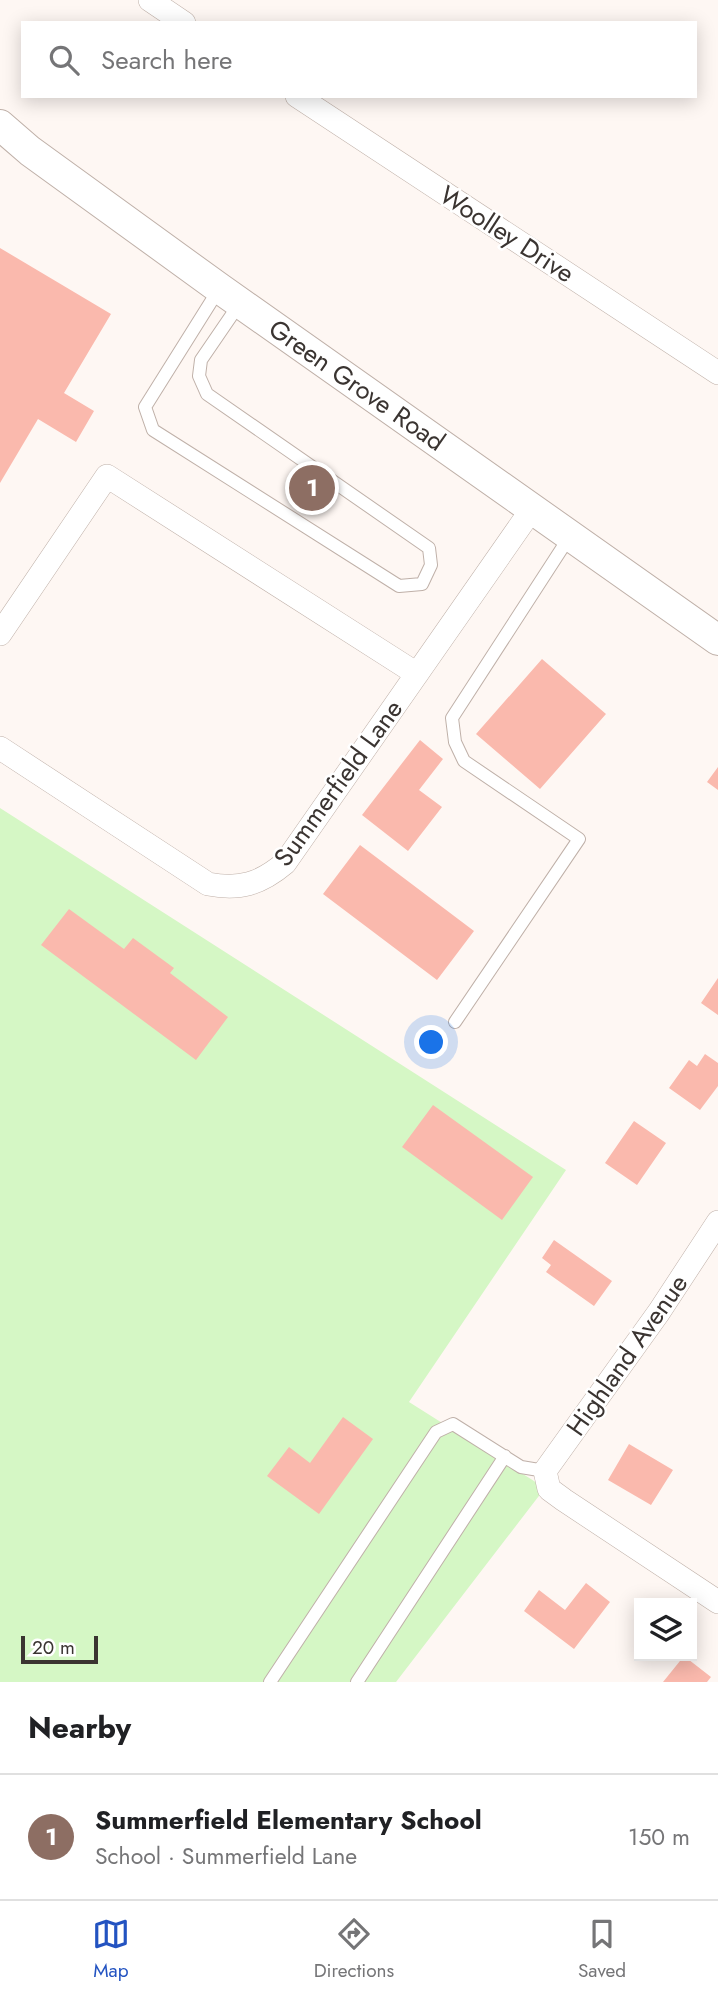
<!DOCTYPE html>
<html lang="en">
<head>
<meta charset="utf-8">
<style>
	body { margin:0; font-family:Jost,sans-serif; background:#f2f2f2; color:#202124 }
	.controls { position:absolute; right:21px; bottom:21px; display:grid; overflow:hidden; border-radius:0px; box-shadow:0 4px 18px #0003 }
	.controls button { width:63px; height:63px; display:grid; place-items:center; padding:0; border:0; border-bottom:2px solid #e0e0e0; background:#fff; color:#202124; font:35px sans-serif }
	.scale { position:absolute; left:21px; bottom:18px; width:77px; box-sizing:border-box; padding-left:7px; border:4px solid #3a3431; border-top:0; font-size:19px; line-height:24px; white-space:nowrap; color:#3a3431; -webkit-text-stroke:5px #fff; paint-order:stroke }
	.you { position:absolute; left:432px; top:1043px; width:24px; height:24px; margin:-18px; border:5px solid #fff; border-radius:50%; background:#1a73e8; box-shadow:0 0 0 10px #1a73e833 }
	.badge { display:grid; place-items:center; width:46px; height:46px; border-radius:50%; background:#2353c1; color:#fff; font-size:23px; font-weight:700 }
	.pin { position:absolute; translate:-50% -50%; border:4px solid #fff; box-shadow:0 2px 7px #0006 }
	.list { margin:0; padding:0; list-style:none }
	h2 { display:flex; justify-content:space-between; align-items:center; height:91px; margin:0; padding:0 28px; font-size:30px }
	h2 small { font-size:23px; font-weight:400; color:#757577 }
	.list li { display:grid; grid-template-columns:46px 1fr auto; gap:21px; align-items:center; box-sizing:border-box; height:126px; padding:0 28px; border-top:2px solid #e0e0e0 }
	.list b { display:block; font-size:26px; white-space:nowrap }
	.list p { margin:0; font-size:23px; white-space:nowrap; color:#757577 }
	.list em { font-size:23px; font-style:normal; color:#757577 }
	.icon { flex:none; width:38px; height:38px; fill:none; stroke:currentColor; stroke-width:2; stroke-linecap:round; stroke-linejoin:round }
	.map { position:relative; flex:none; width:718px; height:1682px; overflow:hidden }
	.search { position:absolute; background:#fff; box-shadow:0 4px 18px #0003; left:21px; right:21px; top:21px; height:77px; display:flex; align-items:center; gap:18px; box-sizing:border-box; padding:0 24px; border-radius:0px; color:#757577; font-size:26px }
	.sheet { height:217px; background:#fff }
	nav { display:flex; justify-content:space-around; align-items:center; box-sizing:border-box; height:98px; border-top:2px solid #e0e0e0; background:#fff; font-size:19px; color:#757577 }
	nav a { display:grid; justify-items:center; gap:4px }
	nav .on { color:#2353c1 }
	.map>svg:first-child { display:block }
	.green { fill:#d5f7c5 }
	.building { fill:#fab9ad }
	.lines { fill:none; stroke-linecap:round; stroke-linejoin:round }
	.service-casing { stroke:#bfb0a8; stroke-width:14 }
	.minor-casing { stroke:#bfb0a8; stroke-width:24 }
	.tertiary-casing { stroke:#bfb0a8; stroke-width:32 }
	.service { stroke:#fff; stroke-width:12 }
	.minor { stroke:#fff; stroke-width:23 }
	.tertiary { stroke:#fff; stroke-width:30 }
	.labels { text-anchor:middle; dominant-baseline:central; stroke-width:5; stroke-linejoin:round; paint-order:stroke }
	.street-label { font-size:26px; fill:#3a3431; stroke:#fff }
</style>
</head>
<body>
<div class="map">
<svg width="718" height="1682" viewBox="0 0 718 1682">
	<rect width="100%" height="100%" fill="#fef7f3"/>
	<path class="green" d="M0 808 566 1170 409 1402 545 1488 396 1682H0Z"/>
	<path class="building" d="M0 248 111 314 64 393 94 411 76 442 38 419 0 483Z
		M542 659 606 714 540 789 476 734Z
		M420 740 443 759 419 790 442 807 408 851 362 815Z
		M718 767V790L707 782Z
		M360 845 474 931 437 980 323 894Z
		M69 909 124 949 133 938 174 968 170 973 228 1017 196 1060 41 945Z
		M718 978V1015L701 1003Z
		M705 1054 718 1063V1086L700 1110 669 1088 689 1060 697 1066Z
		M433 1105 533 1177 502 1220 402 1147Z
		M634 1121 666 1143 637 1185 605 1163Z
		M554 1240 612 1281 594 1306 546 1272 551 1265 542 1258Z
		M343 1417 373 1439 319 1514 267 1476 289 1447 310 1463Z
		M629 1444 673 1470 651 1505 608 1480Z
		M586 1583 610 1602 574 1649 524 1611 539 1590 565 1610Z
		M684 1656 711 1677 707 1682H663Z"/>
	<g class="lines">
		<g class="service-casing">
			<path id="service" d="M219 289 145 407 153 430 399 586 422 584 431 565 429 548 207 394 199 376 201 360 240 303
				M455 1022 579 839 464 761 455 742 452 718 570 536
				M270 1682 436 1432 453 1424 521 1467 545 1471
				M357 1682 505 1456"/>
		</g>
		<g class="minor-casing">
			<path id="minor" d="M150 0 184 23
				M297 96 718 373
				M0 634 107 476 417 674
				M0 748 208 884C240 890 260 884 285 863L532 509
				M718 1222 659 1312 545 1471 549 1489 564 1500 718 1602"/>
		</g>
		<g class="tertiary-casing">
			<path id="tertiary" d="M0 125 30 151 219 288 718 640"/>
		</g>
		<use href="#service" class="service"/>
		<use href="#minor" class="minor"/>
		<use href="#tertiary" class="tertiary"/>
	</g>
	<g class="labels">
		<g class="street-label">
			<text transform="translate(507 234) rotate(33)">Woolley Drive</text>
			<text transform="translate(357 385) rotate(35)">Green Grove Road</text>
			<text transform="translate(338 783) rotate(-54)">Summerfield Lane</text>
			<text transform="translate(627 1355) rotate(-55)">Highland Avenue</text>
		</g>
	</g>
</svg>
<div class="controls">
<button><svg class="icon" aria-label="layers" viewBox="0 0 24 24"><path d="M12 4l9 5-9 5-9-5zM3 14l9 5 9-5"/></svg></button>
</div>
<div class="scale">20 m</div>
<div class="you"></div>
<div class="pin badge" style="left:312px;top:488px;background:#8d6e63">1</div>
<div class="search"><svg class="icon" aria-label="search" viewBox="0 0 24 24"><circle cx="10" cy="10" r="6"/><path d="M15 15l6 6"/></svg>Search here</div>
</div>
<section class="sheet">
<h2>Nearby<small></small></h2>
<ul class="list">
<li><span class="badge" style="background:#8d6e63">1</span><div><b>Summerfield Elementary School</b><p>School · Summerfield Lane</p></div><em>150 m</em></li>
</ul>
</section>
<nav>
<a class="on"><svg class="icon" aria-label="map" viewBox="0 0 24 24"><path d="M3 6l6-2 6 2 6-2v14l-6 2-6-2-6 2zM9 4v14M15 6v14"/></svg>Map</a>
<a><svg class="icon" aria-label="directions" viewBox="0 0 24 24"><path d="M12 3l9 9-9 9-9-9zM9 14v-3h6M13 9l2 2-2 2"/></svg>Directions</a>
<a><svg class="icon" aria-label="saved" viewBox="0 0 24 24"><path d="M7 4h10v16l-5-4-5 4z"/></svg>Saved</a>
</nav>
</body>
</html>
